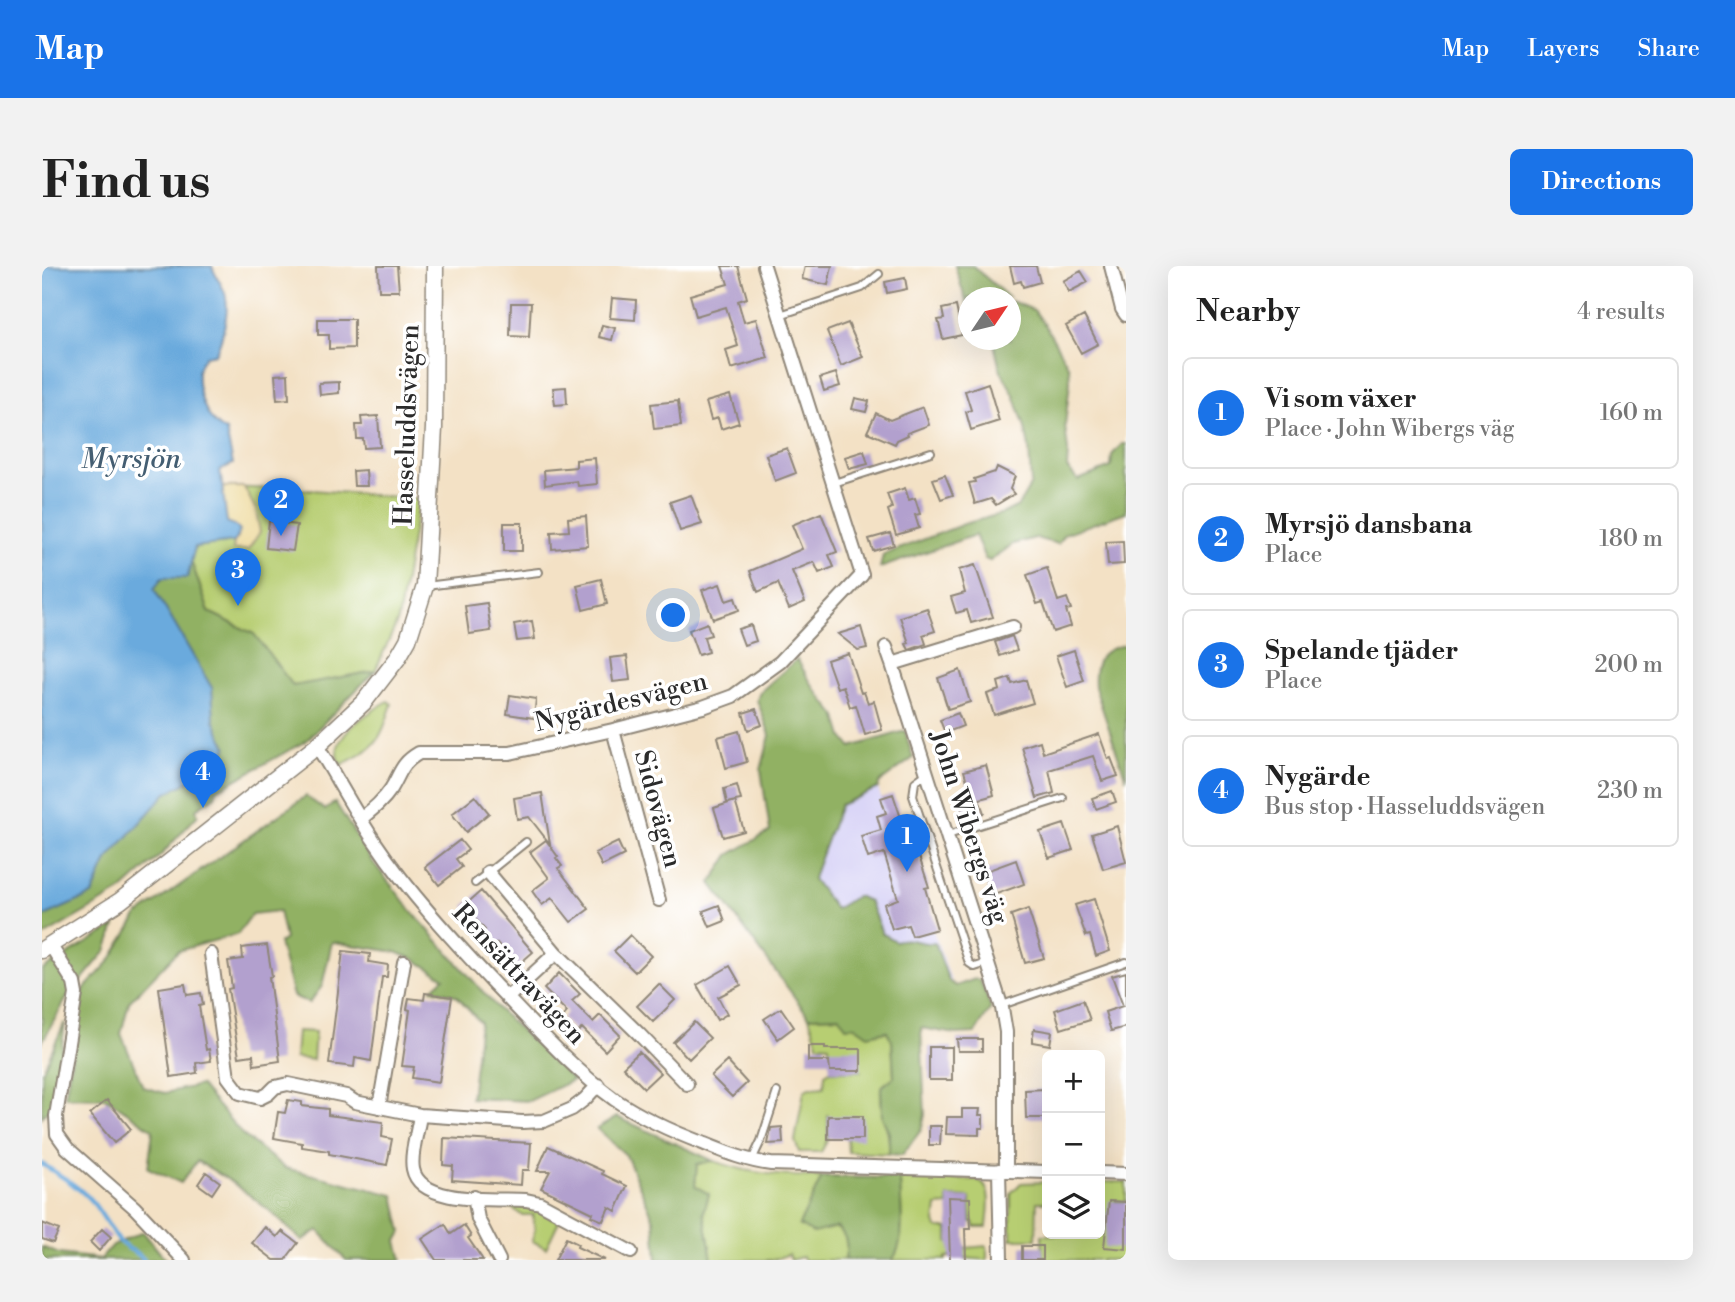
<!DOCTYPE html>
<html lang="en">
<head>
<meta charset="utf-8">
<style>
	body { margin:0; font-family:"Libre Bodoni",serif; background:#f2f2f2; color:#222 }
	.controls { position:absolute; right:21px; bottom:21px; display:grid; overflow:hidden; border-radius:10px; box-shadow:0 7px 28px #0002 }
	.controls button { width:63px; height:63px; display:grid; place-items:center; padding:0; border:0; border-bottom:2px solid #e0e0e0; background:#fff; color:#222; font:35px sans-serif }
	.compass { position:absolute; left:916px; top:21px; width:63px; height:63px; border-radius:50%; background:#fff; box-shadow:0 7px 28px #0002; rotate:55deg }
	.you { position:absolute; left:632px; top:350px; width:24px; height:24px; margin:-18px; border:5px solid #fff; border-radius:50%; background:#1a73e8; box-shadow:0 0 0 10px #1a73e833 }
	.badge { display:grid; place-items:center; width:46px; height:46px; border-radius:50%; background:#1a73e8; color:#fff; font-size:23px; font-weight:700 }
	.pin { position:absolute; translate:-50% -58px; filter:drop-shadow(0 2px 4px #0008) }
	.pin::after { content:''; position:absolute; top:37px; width:24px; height:21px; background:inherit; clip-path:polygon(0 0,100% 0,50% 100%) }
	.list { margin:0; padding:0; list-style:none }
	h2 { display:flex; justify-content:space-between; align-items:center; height:91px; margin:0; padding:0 28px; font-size:30px }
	h2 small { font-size:23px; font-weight:400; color:#767676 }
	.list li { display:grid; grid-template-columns:46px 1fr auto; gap:21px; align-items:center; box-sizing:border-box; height:112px; margin:0 14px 14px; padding:0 14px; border:2px solid #e0e0e0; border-radius:10px }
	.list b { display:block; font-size:26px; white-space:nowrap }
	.list p { margin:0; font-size:23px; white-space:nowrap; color:#767676 }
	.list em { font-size:23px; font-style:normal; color:#767676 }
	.icon { flex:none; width:38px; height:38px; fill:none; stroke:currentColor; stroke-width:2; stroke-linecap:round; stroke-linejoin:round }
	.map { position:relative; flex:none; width:1084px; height:994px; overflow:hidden; border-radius:10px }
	header { display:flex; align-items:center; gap:42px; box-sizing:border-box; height:98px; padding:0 35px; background:#1a73e8; color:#fff }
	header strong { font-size:33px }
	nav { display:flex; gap:38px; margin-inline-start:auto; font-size:24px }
	.intro { display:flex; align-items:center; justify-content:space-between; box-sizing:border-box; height:168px; padding:0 42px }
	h1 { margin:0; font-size:49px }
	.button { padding:18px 32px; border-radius:10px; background:#1a73e8; color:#fff; font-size:24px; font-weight:700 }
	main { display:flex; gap:42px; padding:0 42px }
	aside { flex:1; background:#fff; border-radius:10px; box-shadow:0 7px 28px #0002 }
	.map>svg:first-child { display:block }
	.built { fill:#dad6f7 }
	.green { fill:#b7ce72; stroke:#717c4e; stroke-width:2 }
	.forest { fill:#91b164; stroke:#5e6e48; stroke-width:2 }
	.sand { fill:#eeda9e; stroke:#8c8264; stroke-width:2 }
	.water { fill:#6aaadd; stroke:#4a6a84; stroke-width:2 }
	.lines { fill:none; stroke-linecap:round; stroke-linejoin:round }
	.stream { stroke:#6aaadd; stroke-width:4.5 }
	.building { fill:#b2a0ce }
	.service-casing { stroke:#8f8678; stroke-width:10 }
	.minor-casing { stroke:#8f8678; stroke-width:16 }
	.tertiary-casing { stroke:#8f8678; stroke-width:19 }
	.service { stroke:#fff; stroke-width:6 }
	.minor { stroke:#fff; stroke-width:12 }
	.tertiary { stroke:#fff; stroke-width:16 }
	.labels { text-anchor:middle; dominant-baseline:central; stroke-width:7; stroke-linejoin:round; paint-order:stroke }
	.street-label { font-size:26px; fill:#2b2b2b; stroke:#fff }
	.water-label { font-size:28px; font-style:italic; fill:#445e72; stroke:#fff }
</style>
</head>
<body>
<header>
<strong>Map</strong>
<nav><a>Map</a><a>Layers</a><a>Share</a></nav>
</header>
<div class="intro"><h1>Find us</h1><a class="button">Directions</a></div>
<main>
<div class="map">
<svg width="1084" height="994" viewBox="0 0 1084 994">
	<rect width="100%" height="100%" fill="#fff"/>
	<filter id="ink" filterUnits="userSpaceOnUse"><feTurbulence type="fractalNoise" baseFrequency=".0143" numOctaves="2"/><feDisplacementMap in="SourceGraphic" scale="14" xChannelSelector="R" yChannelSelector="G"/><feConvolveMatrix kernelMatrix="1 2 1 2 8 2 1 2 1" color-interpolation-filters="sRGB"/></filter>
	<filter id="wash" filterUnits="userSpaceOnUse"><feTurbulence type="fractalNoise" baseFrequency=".00686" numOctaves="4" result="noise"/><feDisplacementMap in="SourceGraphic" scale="28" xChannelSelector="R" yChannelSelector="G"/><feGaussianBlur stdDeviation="1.57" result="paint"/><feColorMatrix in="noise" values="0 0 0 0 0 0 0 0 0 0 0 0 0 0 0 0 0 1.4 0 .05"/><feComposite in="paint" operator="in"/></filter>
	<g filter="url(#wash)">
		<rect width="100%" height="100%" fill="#f3e1c5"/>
		<path class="built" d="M836 522 842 540 854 536 856 543 835 550 839 564 820 570 825 591 842 587 856 633 842 638 850 663 866 659 870 670 889 664 892 667 911 719 803 655 786 636 771 613 798 539Z"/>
		<path class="green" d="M179 221 270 224 377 233 356 354 333 405 251 420 212 368 167 346 149 295 153 281 192 276Z
			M346 435 350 438C337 477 336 480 299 499 281 475 327 446 346 435Z
			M797 750C814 761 825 770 845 765L850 774 852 811 839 821C837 847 849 863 847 888L806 886 805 873 786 850V873L779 886H757L753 875 762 825 767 822 782 821 783 808 788 805H818L787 783V779L776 778 767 751Z
			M255 765 273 766 271 794 253 792Z
			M672 895C711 909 739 910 780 911L757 959C782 960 813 955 803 992L805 994H762L760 991 749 994 747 988 731 994H670L662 946 667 928 653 920 655 898Z
			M858 912 932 914C953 917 946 945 945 961H933L931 956H929L928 932 906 931V939L895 940 893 956 895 962H906V976H915L923 982 945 980V994L908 991H904V994H850C865 977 858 935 858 912Z
			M1005 916V936H995L994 973H969V927L979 917Z
			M1058 916H1084V936L1073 935C1071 955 1084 974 1084 994H1001L1000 969 1058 968Z
			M469 940 494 943 517 955 504 982 490 975 493 963 491 949H479L471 942 463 941Z"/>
		<path class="forest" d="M913 0H931L966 31 926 32V42Z
			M969 35 992 44 1003 59 1027 101 1028 116 1023 159 1026 185 1025 202 1036 214 1069 201 1070 189 1080 178H1084V246L1022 268 1016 278 993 272 971 278 948 295 943 293 933 269 838 302 841 289 922 258 962 247 976 240 989 218 987 181 982 158 972 129 958 103 951 74H968Z
			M149 295 167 346 212 368 251 420 333 405 264 475 175 524 173 530 154 543 156 549 120 588 79 625 0 671V651L50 629 65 594 123 528 162 507 185 482 172 454 170 422 112 323 120 312H145Z
			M1084 379V513L1053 421C1051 396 1058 382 1084 379Z
			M755 393 772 422 795 451 801 471 809 481 863 465 871 492 837 517 836 522 798 539 774 603 771 613 793 643 815 630 827 635 840 667 853 675C870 670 876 679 893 677L907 715 914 720 933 713 938 714 949 742 933 767 914 768 879 762 883 849 879 864 860 889 847 888V867L840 851 839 821 852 811 850 775 845 765 826 769 813 760 804 761 797 750 767 751 669 617 687 589 728 565 719 504 728 469 715 434 718 426Z
			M264 530 283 544 293 536 330 595 373 649 458 745 531 814 487 835 429 832 438 756 415 730 390 723 402 712 372 693 354 686 290 676 280 720 267 737 251 730 237 677 243 673 237 645 210 648 196 668 136 685 87 736 79 768 101 821 123 827 158 819 201 869 243 902 352 929 360 966 355 975 360 994H304L276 964 260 975C226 942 197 918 155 895L139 917 106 902 111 864 64 832 23 831 42 723 68 695 96 649Z
			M73 660 64 685 26 730 0 776V704Z
			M23 756 13 837 0 851V806Z
			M575 851 672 895 655 898 653 920 667 928 662 946 670 994H615L612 954 584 889 555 863Z
			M780 911 858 912C858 935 865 977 850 994H805L803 992C806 979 805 970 795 961L771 967 757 959Z
			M101 966 124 994H0V981L17 988 59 993 71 979Z"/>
		<path class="sand" d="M179 221H202L214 244 218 266 206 284H191L192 276 196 272 185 257Z"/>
		<path class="water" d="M0 0H170C173 11 183 21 184 32 187 47 180 75 173 88L163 90C160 95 156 100 156 105 154 126 165 157 184 165L191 198 178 204 185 256 193 259 198 265 192 276 153 281 145 312H120L112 323 170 422 172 454 185 482 162 507 123 528 65 594 50 629 0 651Z"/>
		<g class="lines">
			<path class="stream" d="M0 898C19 910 37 920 52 938 61 950 68 963 77 975 84 984 96 985 102 994"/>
		</g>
		<g id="blocks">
			<path class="building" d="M336 0H355L357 25H337Z
				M680 0H696L705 32 696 35 702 56 714 53 726 92 689 103 684 84 696 80 684 41 654 50 648 29 686 18Z
				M763 0H790L786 19 760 13Z
				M968 0H994L998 16 981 21 979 15 972 17Z
				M1039 5 1046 16 1027 26 1021 15Z
				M863 12 865 23 845 27 843 16Z
				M570 32 594 34 593 54 568 52Z
				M469 37H489L487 71 468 70Z
				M914 40 920 69 901 73 896 54 902 53 900 43Z
				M1042 50 1056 78 1039 87 1024 60Z
				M276 53H312V82L287 83V69H276Z
				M806 57 821 91 799 100 785 65Z
				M560 59 573 62 570 74 557 71Z
				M794 107 798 120 782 125 778 112Z
				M246 108 247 133 235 134 233 109Z
				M297 116V127L278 129 277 117Z
				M946 117 957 155 929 164 924 146 929 144 923 125Z
				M524 121 525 138 513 139 511 122Z
				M688 129 697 157 679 163 676 152 669 154 664 136Z
				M813 132 827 135 824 146 810 143Z
				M636 135 639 160 612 163 609 138Z
				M881 141 887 159 865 167 866 169 855 174 853 178 825 166 834 147 848 154Z
				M336 150 338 181 322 182 321 173H315L314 159H320L319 151Z
				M745 182 754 207 733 215 724 189Z
				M822 185 826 198 807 203 803 191Z
				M553 192 555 218 536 220 535 215 503 219 502 204 534 201V194Z
				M955 201 973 210 968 223 972 228 954 239 949 233 933 238 927 217 933 216 932 213 953 206Z
				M324 204 325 220H312L311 205Z
				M903 209 911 229 899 233 891 213Z
				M863 222 867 234 873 232 878 248 873 249 877 262 854 269 846 244 850 242 845 228Z
				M649 229 660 258 638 265 628 236Z
				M779 247 795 286 787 289 792 301 777 307 772 296 750 305 763 336 747 343 736 317 716 326 708 305 760 283 750 259Z
				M544 250 546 280 510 283 509 266 527 265 526 252Z
				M227 255 255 259 251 285 224 282Z
				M462 257H480V285H462Z
				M848 267 852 279 831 285 827 273Z
				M1081 275 1082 298 1066 299 1064 276Z
				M933 299 951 351 929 357 925 344 914 347 909 331 923 327 917 304Z
				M1005 302 1016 335 1025 332 1029 343 1024 344 1029 360 1011 366 1001 336 995 338 985 309Z
				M559 313 565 338 541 344 535 319Z
				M678 318 684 335 693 332 697 344 671 353 660 324Z
				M445 337 449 365 427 368 423 340Z
				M885 342 893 365 881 369 884 378 867 384 864 378 867 377 858 351Z
				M490 355 493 373 475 375 472 358Z
				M665 357 669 369 662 371 666 386 656 389 647 364Z
				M709 359 714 375 702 379 696 363Z
				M819 361 825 382 816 384 796 368Z
				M970 370 975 384 958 390 953 376Z
				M1032 384 1042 415 1025 421 1014 390Z
				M806 387 819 427 822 426 826 437 832 435 840 464 823 469 814 439 808 441 801 420 795 422 785 394Z
				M585 390 588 414 571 416 568 392Z
				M918 404 928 436 906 443 896 412Z
				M968 412 970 418 984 414 991 437 952 449 945 428 958 424 956 416Z
				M468 429 494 433 492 452 465 448Z
				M714 443 720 459 706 464 701 447Z
				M916 447 921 460 903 467 898 454Z
				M697 465 705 496 684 502 676 471Z
				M1057 468 1066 493 1069 492 1076 510 1060 515 1051 490 1007 504 1012 527 995 532 980 481 998 475 1001 487Z
				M944 499 952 529 931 535 922 505Z
				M695 519 699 534 693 535 702 565 681 571 672 542 693 535 685 537 682 523Z
				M1070 525 1074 536 1054 543 1050 532Z
				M500 527 508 578 487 551 475 553 472 532Z
				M851 528 869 582 874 581 887 621 883 622 895 663 870 670 866 659 850 663 842 638 856 633 842 587 826 592 819 570 839 564 835 550 844 547 839 532Z
				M433 530 447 547 424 566 410 548Z
				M938 536 942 547 921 553 918 542Z
				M1022 558 1031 584 1007 592 998 566Z
				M1075 560 1084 596 1061 603 1050 568Z
				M418 574 426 584 414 593 420 601 397 619 383 601Z
				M504 574 516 591 514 592 520 600 516 602 547 643 529 656 510 632 500 639 490 625 507 612 488 586Z
				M576 576 582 589 560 600 553 587Z
				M974 594 982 618 949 630 941 606Z
				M439 625 491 686 475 700 455 677 449 682 438 669 443 664 422 640Z
				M1052 633 1068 685 1054 690 1048 669 1044 670 1033 639Z
				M677 639 683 655 668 661 661 645Z
				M986 643 1002 692 983 697 969 649Z
				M588 669 609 690 593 706 572 685Z
				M225 679 230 710 227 711 238 795 212 799 211 789 197 791 186 723 190 722 186 695 201 693 200 682Z
				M301 685 328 688 327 696 346 699 345 711H340L329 795 313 792 312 801 287 798Z
				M688 700 699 719 676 731 685 748 675 754 655 719Z
				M1084 706V761L1069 765 1063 746 1081 740 1070 710Z
				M517 707 538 728 530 735 551 756 558 749 578 769 563 785 540 762 535 768 520 752 525 746 502 723Z
				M143 718 145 729 159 727 161 739 157 740 164 784 167 783 169 795 154 797 155 807 129 811 117 722Z
				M617 718 633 734 611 756 595 740Z
				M383 727 410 731 397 816 370 812 372 801 360 800 368 744 365 743 367 732 382 734Z
				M1041 734 1048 754 1019 763 1013 744Z
				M739 742 752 761 736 773 722 753Z
				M652 756 668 772 647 793 631 776Z
				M992 763 1010 766 1008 779 990 776Z
				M915 773H940V785H916Z
				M766 780H783V783H819V805H788L787 795H766Z
				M887 781H910V814H887Z
				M597 786 618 807 602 822 581 801Z
				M685 795 705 817 690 831 669 810Z
				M1003 823V852H984L983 824Z
				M65 834 89 863 72 877 48 848Z
				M246 834 260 836V840L286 843V849L341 856 340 871 350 873 345 899 287 888V885L260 881V877L232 872 236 846 243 847Z
				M920 843H938L937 849H941V862H937V869L904 868 905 851H920Z
				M786 850H821V873H786Z
				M887 860H899L898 879H887Z
				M740 861 741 877 726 878 729 862Z
				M402 872 489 877 487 904H480L479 919 410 914 411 900 401 899Z
				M506 880 561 905 560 908 585 920 574 945 567 941 561 955 549 950 551 947 499 922 508 905H495Z
				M164 906 178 916 170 928 156 918Z
				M906 931 928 932 929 963H923L924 994H908Z
				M1067 935 1084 936V983L1062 981Z
				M0 957 17 964 11 977 0 973Z
				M403 958 409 968 422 959 429 970 426 972 441 994H394L380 973Z
				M223 961 235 971 240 965 256 977 243 994H232L210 977Z
				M60 963 69 971 57 985 48 976Z
				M524 972 536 978 535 981 563 994H513Z
				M980 980H1001V994H980Z"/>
		</g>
	</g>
	<g filter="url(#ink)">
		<use href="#blocks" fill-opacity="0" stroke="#8f8678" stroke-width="2"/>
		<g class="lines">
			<g class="service-casing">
				<path id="service" d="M738 49 820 22 837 8
					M792 217 889 186
					M384 320 497 306
					M884 508 873 516 871 530 927 697 933 701 945 697
					M906 569 1021 532
					M433 617 484 576
					M960 739 1084 696
					M709 896 719 875 735 826"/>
			</g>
			<g class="minor-casing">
				<path id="minor" d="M1069 0 1080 43 1084 49
					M844 381 850 398
					M571 464 617 634
					M275 480C295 512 312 545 333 576 367 627 411 674 453 719 491 758 528 801 572 833 600 852 631 866 663 878 685 887 705 895 729 898L1005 906
					M320 552C331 543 341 535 349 523 359 507 358 498 377 487H468L571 464 661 441 691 430 738 396 820 309 722 0
					M446 606 514 687 465 732
					M9 680 32 717 34 728 14 850 15 868 25 882 93 942 142 994
					M514 687 596 767 645 818
					M169 688 186 811 198 827 218 832 226 828 233 821 246 818 304 830 313 836 378 849 480 856 502 855 530 843 543 833 556 819
					M337 841 362 696
					M378 849C376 866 368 887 371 903 378 940 456 932 484 934L498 937 589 986
					M957 904 959 994
					M964 905V766L960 742 850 398 971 361
					M1058 907 1084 908
					M432 931 436 953 457 994"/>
			</g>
			<g class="tertiary-casing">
				<path id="tertiary" d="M0 684 78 635 275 480 322 436 355 393 366 374 383 320 392 162 393 0"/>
			</g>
			<use href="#service" class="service"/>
			<use href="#minor" class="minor"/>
			<use href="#tertiary" class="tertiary"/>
		</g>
	</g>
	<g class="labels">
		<g class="street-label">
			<text transform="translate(365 159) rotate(-88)">Hasseluddsvägen</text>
			<text transform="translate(579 436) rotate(-14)">Nygärdesvägen</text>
			<text transform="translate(616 543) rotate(75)">Sidovägen</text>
			<text transform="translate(927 561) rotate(72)">John Wibergs väg</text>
			<text transform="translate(477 708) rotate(47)">Rensättravägen</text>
		</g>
		<g class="water-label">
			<text x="89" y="193">Myrsjön</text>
		</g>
	</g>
</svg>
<div class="controls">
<button>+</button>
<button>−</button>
<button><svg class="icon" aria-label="layers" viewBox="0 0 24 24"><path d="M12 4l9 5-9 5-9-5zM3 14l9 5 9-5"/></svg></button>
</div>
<svg class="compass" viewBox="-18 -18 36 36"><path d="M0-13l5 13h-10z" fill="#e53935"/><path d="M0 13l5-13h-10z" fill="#767676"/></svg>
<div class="you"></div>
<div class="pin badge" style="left:865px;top:606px">1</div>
<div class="pin badge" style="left:239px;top:270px">2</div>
<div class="pin badge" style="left:196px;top:340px">3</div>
<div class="pin badge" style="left:161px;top:542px">4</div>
</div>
<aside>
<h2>Nearby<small>4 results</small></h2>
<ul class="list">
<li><span class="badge">1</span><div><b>Vi som växer</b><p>Place · John Wibergs väg</p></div><em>160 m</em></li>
<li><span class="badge">2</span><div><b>Myrsjö dansbana</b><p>Place</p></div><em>180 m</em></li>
<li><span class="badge">3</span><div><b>Spelande tjäder</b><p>Place</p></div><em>200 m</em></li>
<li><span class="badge">4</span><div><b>Nygärde</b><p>Bus stop · Hasseluddsvägen</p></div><em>230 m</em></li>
</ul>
</aside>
</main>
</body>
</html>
